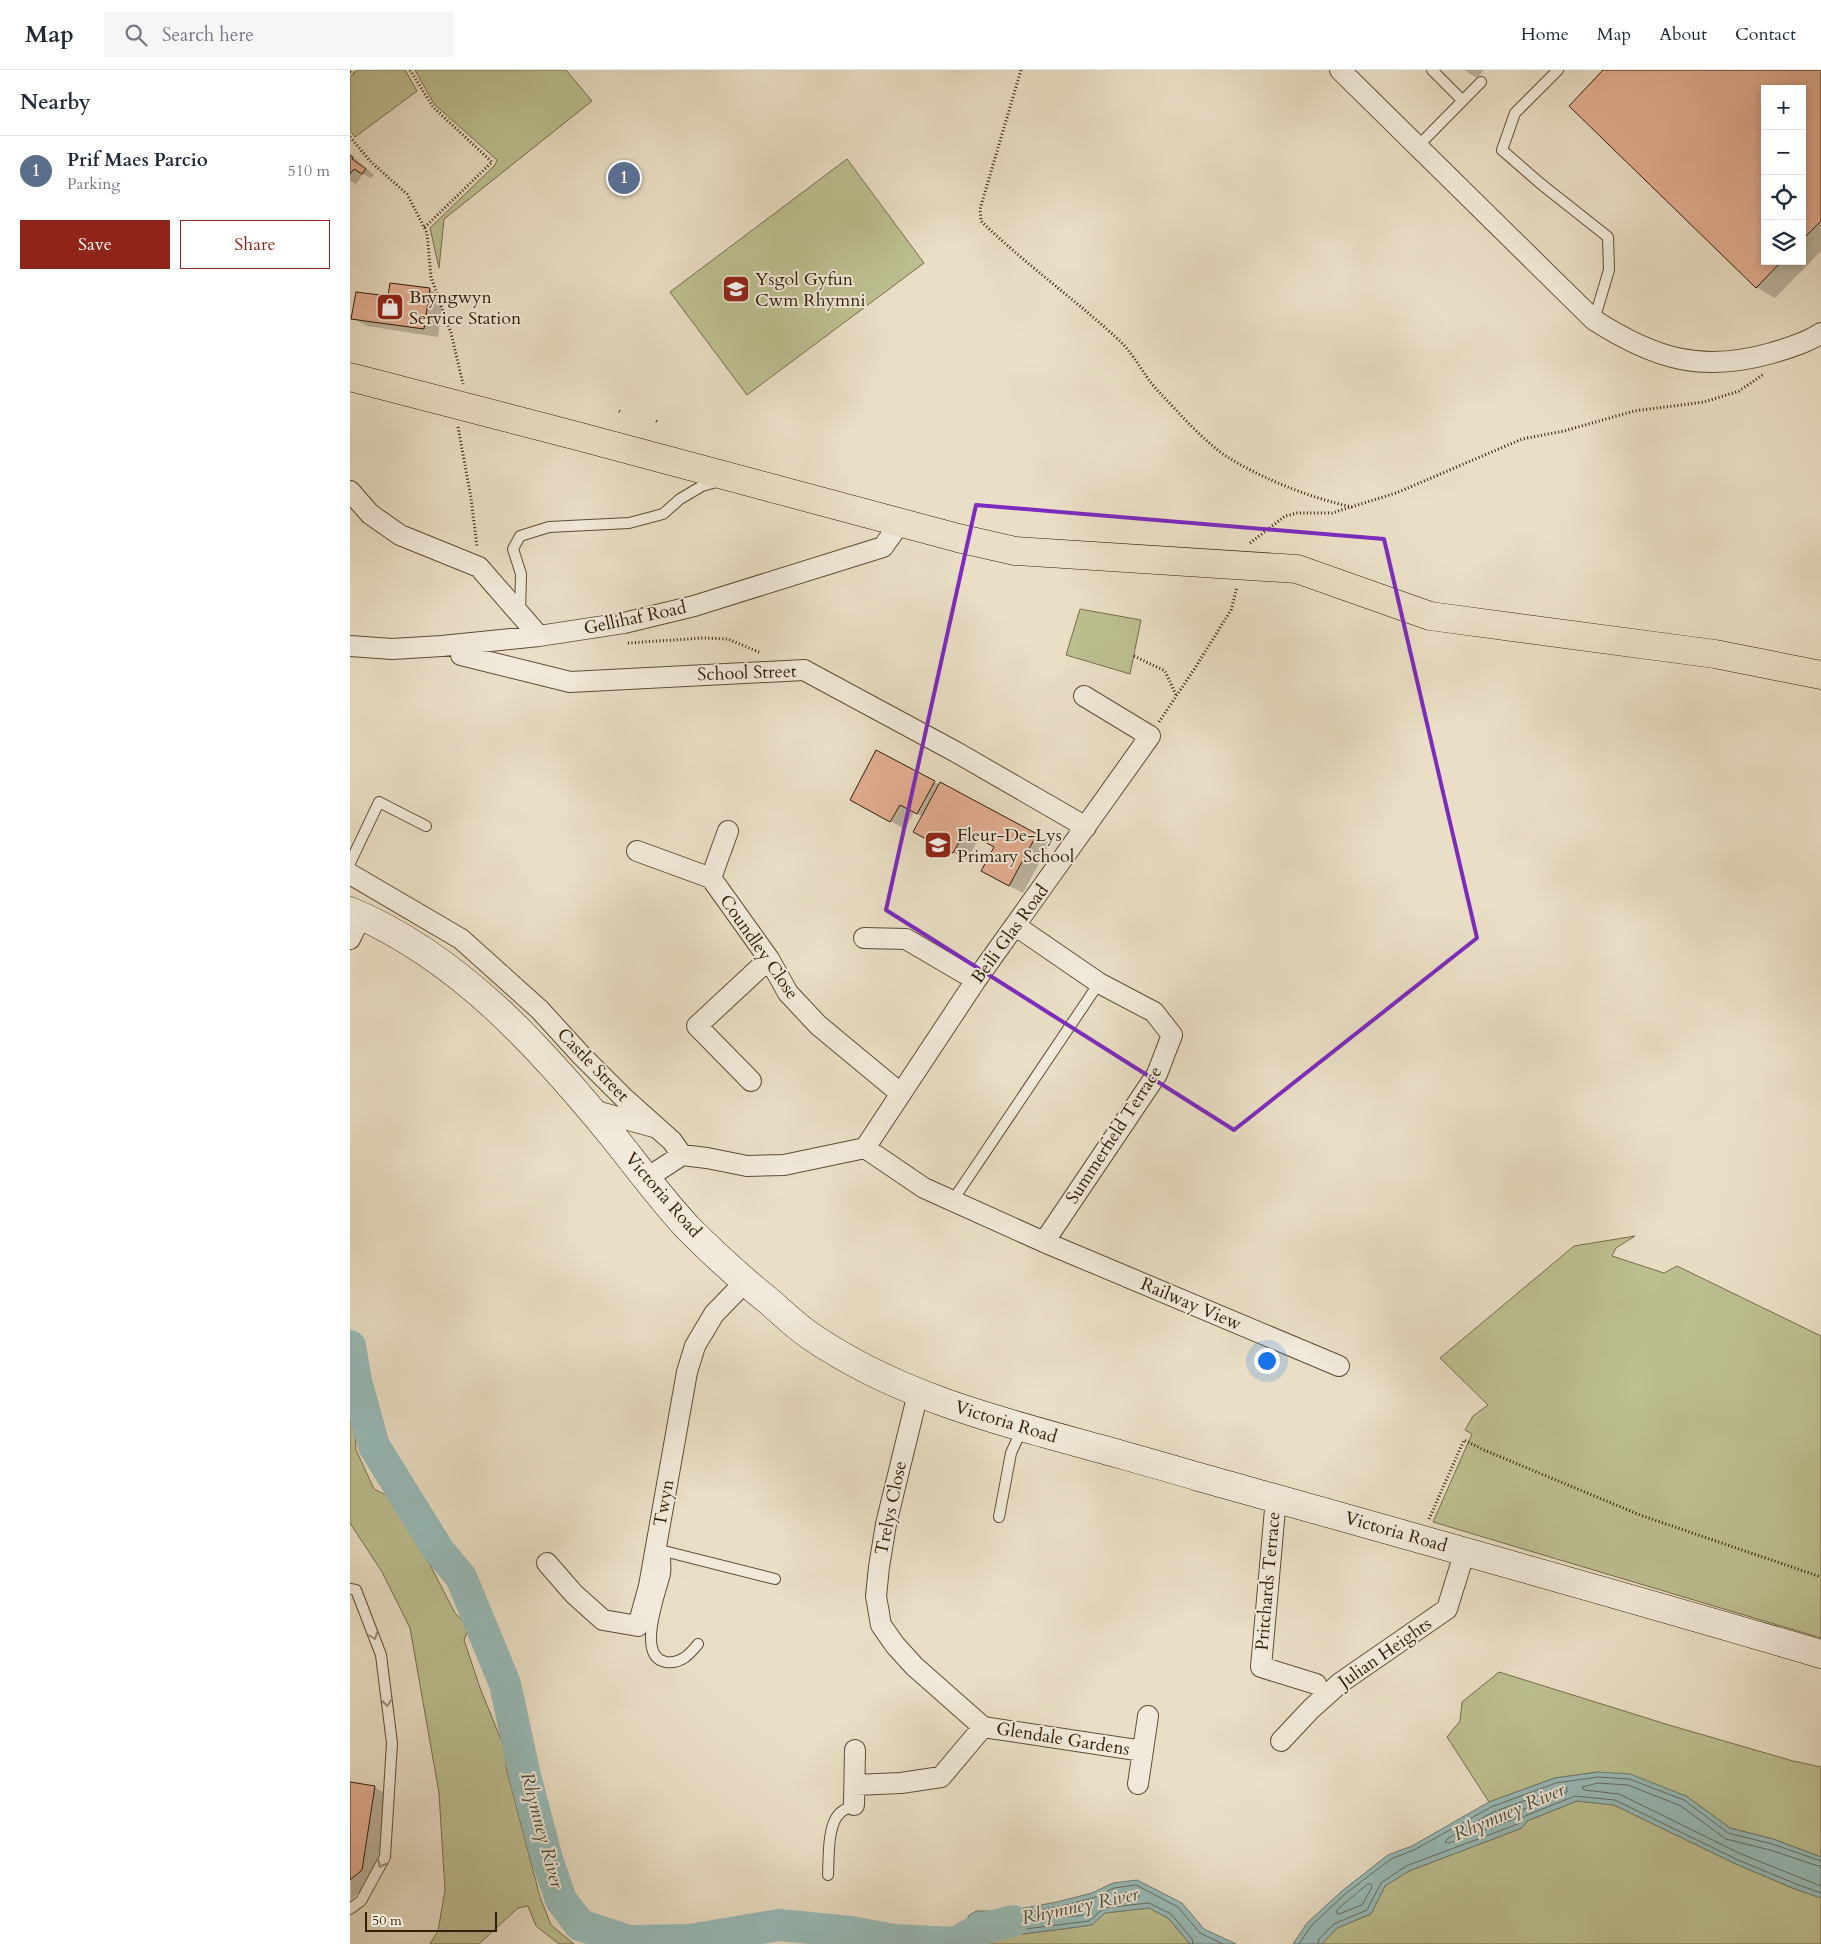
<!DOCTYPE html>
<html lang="en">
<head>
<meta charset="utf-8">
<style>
	body { margin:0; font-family:Cardo,serif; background:#f6f6f7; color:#1f2937 }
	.controls { position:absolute; right:15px; top:15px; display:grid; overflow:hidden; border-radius:0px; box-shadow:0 2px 8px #0003 }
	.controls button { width:45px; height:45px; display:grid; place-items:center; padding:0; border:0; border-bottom:1px solid #e0e1e3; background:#fff; color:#1f2937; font:25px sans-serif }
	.scale { position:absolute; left:15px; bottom:12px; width:132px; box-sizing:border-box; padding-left:5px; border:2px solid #301d03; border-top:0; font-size:14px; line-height:18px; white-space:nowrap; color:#301d03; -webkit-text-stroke:4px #f1eada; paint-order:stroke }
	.you { position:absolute; left:916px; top:1290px; width:18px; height:18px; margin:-12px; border:4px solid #fff; border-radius:50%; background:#1a73e8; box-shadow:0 0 0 8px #1a73e833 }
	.badge { display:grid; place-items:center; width:32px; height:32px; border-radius:50%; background:#8f2418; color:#fff; font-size:16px; font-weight:700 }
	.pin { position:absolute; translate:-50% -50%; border:2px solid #fff; box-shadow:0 1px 5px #0006 }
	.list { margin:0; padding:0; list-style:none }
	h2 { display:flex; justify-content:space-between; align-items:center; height:65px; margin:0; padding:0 20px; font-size:21px }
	h2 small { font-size:16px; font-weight:400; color:#747a83 }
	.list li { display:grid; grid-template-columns:32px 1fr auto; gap:15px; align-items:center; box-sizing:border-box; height:70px; padding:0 20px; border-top:1px solid #e0e1e3 }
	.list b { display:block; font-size:19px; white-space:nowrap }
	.list p { margin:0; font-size:16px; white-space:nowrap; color:#747a83 }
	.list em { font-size:16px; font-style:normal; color:#747a83 }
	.actions { display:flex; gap:10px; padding:15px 20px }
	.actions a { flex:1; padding:11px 0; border:1px solid #8f2418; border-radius:0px; text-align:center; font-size:18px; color:#8f2418 }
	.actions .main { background:#8f2418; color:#fff }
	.icon { flex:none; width:28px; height:28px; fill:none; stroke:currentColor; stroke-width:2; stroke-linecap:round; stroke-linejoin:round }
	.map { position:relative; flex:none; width:1471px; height:1874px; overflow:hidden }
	header { display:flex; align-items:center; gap:30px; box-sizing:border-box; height:70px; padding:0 25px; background:#fff; border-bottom:1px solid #e0e1e3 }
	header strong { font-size:24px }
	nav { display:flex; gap:28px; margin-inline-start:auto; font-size:18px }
	.search { width:350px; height:45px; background:#f6f6f7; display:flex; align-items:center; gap:12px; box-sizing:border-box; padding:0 18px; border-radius:0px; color:#747a83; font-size:19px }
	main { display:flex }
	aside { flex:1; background:#fff }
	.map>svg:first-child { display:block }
	.green { fill:#bdc091; stroke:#766e4a }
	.water { fill:#98bcba; stroke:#6e7c71 }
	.shadow { fill:#0003; fill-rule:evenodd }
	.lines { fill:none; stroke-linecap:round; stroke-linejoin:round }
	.shore { stroke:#646c5e; stroke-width:1 }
	.river { stroke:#98bcba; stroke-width:32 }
	.building { fill:#e3ae92; stroke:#301d03 }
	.service-casing { stroke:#5e4e34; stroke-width:12 }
	.minor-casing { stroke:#5e4e34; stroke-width:22 }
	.secondary-casing { stroke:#301d03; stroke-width:29 }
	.primary-casing { stroke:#301d03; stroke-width:29 }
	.path { stroke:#301d03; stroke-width:3; stroke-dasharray:1 2.5; stroke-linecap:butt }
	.service { stroke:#f1eada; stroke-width:10 }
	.minor { stroke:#f1eada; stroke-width:20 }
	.secondary { stroke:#f1eada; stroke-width:28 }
	.primary { stroke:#eadfc6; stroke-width:28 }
	.oneway { stroke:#9a8e79 }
	.marked { fill:none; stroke:#7b2cbf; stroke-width:4; stroke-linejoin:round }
	.labels { text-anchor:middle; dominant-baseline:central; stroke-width:4; stroke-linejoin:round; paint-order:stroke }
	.poi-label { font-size:18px; fill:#301d03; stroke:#f1eada; text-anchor:start }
	.street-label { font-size:18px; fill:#301d03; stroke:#f1eada }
	.water-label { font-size:19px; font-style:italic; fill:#4f4d3a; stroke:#f1eada }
</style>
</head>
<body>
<header>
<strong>Map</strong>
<div class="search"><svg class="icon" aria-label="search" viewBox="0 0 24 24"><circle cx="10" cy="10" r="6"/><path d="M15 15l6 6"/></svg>Search here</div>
<nav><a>Home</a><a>Map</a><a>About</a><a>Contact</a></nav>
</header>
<main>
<aside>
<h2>Nearby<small></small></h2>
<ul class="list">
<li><span class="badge" style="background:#5c6f8a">1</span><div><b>Prif Maes Parcio</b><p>Parking</p></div><em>510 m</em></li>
</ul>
<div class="actions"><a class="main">Save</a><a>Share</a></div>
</aside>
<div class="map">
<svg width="1471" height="1874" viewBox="0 0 1471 1874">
	<rect width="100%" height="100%" fill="#eadfc6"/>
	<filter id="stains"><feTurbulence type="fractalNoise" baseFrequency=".004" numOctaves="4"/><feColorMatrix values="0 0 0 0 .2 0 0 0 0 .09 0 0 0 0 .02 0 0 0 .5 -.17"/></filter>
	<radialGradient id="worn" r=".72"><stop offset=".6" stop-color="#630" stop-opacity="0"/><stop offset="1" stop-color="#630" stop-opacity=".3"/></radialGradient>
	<path class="green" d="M8 0H55L67 21 5 67 0 61V7Z
		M65 0H216L242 31 94 149 89 198 80 158 145 95 147 90 84 34Z
		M497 89 574 193 397 325 320 222Z
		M730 539 791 550 780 604 716 585Z
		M1285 1166 1266 1178 1262 1186 1314 1203 1327 1196 1471 1266V1568L1083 1452 1122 1364 1115 1360 1123 1346 1138 1335 1090 1288 1224 1176Z
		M0 1343 5 1358 6 1380 24 1419 42 1428 79 1493 105 1543 119 1558 114 1570 130 1618 156 1682V1697L190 1827 201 1855 224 1874H209L186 1856 178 1836 168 1838 129 1874H80L88 1861 95 1820 89 1723 60 1558 32 1502 0 1453Z
		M1149 1602 1319 1655 1443 1691 1471 1697V1787L1423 1769 1380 1758 1336 1726 1248 1702 1205 1708 1139 1732 1097 1667 1110 1651 1112 1632Z
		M1227 1731 1264 1735 1386 1794 1445 1819 1471 1828V1874H972L987 1858 1021 1844 1035 1816 1059 1801 1172 1758 1177 1751Z
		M799 1838 818 1848 840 1874H633L651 1867 742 1855 754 1843Z"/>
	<path class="water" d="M1248 1702 1280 1704 1336 1726 1380 1758 1423 1769 1471 1787V1828L1445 1819 1386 1794 1264 1735 1227 1731 1177 1751 1172 1758 1059 1801 1035 1816 1021 1844 987 1858 972 1874H943L957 1853 992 1821 1038 1785 1062 1776 1139 1732 1205 1708Z
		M787 1810 832 1833 854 1859 886 1874H840L818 1848 799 1838 755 1843 742 1855 651 1867 633 1874H622L618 1846 626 1841H658L707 1832 742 1823 763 1813Z"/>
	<path class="shadow" d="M1114 0H1134L1127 8Z
		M1255 0H1471V181L1425 228 1406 217ZM1415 19H1452V191H1415Z
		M0 84 24 105 21 108 13 104 6 114 0 111Z
		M79 219 93 227 88 267 17 256 3 248 40 227Z
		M527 681 590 715 591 714 700 773 673 823 646 809 645 777 629 768 617 790 579 770 573 747 564 742 555 759 515 737Z
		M0 1713 24 1717 38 1725 25 1808 1 1830Z"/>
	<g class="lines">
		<path class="shore" d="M1217 1718V1722L1172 1740 1164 1749 1099 1773 1095 1772 1097 1769 1143 1742 1207 1719Z
			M1471 1797 1420 1780 1376 1769 1331 1736 1278 1715 1248 1713 1232 1717 1234 1720 1269 1724 1391 1784 1471 1816
			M1018 1814H1021L1022 1817 1012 1835 989 1844H987V1840Z
			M784 1822 789 1824V1827L764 1830 762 1829 766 1824Z
			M740 1835 742 1839 736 1845 713 1847 711 1846 713 1842Z
			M626 1874 624 1850 627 1847 659 1846 708 1837 743 1828 764 1818 786 1815 828 1837 850 1863 873 1874
			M633 1874 635 1868 651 1862 739 1851 754 1838 799 1833 821 1844 842 1869 843 1874
			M949 1874 961 1856 995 1824 1041 1789 1064 1780 1141 1737 1206 1713 1248 1707 1279 1709 1334 1730 1378 1763 1422 1774 1471 1791
			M968 1874 969 1869 984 1854 1017 1840 1031 1813 1056 1796 1168 1754 1175 1746 1225 1726 1265 1730 1388 1790 1446 1814 1471 1823"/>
		<path class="river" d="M0 1276 6 1311 24 1376 89 1481 111 1507 155 1614 175 1706 197 1789 211 1830 230 1855 279 1871 340 1870 429 1855 501 1862 543 1870 605 1873 628 1860 663 1851"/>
	</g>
	<path class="building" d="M1253 0H1471V151L1452 170V19H1415V191H1432L1406 218 1219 36Z
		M0 85 3 87 2 89 16 99 12 104 4 99 0 104Z
		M40 213 80 218 74 259 1 249 6 222 38 226Z
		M526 680 585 711 567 744 550 735 540 752 500 730Z
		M590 712 687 764 659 816 631 801 644 777 615 761 603 783 563 762Z
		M0 1712 25 1716 12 1800 0 1810Z"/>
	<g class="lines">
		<g class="service-casing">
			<path id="service" d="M1082 0 1112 30
				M1208 0 1165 43 1152 80 1191 114 1258 167 1259 200 1244 250
				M1068 76 1131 12
				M170 543 171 504 163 479 170 466 199 457 279 453 313 444 330 429 352 416 370 411
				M0 793 29 732 76 756
				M603 1130 749 913
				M649 1447 661 1383 672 1359
				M306 1479 425 1509
				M306 1480 315 1488C315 1493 316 1499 315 1504 311 1522 285 1587 316 1592 331 1594 340 1584 348 1574
				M0 1519 6 1520 31 1585 42 1673 35 1787 11 1831 0 1839
				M478 1805C479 1788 477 1755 490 1743 494 1739 500 1737 504 1735"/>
		</g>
		<g class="minor-casing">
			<path id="minor" d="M990 0 1244 250C1305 289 1351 303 1422 283 1438 278 1457 273 1471 263
				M0 421 20 444 50 465 129 497 189 566
				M0 576 42 579 92 576 189 566 274 553 344 536 533 477 550 453
				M111 585 220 612 454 600 606 682 736 757
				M287 781 361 808 419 889 438 923 468 955 550 1023
				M0 804 111 869 190 940 231 985 274 1028 322 1071 332 1085 357 1088 397 1096 434 1095 515 1078
				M361 808 378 761
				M666 856 749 913 804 942 822 965 807 1004 694 1172
				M514 868 556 869 626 910
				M0 869 11 846
				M401 1011 347 956 419 889
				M242 1040 304 1057
				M515 1078 626 910 800 666 734 626
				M515 1078 574 1118 694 1172 989 1296
				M297 1108 332 1085
				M568 1323 536 1454 529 1497 526 1526 531 1555 545 1575 564 1596 633 1657 793 1681
				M926 1428 911 1597 966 1614
				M197 1493 224 1524 253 1550 288 1556 299 1516 337 1302 345 1276 364 1244 395 1212
				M931 1671 961 1639 990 1613 1097 1539 1115 1481
				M788 1714 798 1646
				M505 1715 551 1713 591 1707 633 1657
				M504 1735 505 1680"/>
		</g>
		<g class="secondary-casing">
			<path id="secondary" d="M0 841C109 887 189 976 262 1065 287 1096 311 1129 338 1158 364 1184 391 1209 420 1232 432 1243 445 1255 459 1265 547 1326 649 1351 751 1379 783 1388 816 1397 849 1407 1056 1465 1264 1523 1471 1584"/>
		</g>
		<g class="primary-casing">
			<path id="primary" d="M0 307 231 367 608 468 665 481 947 499 1080 546 1365 584 1471 605"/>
		</g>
		<path class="path" d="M60 0 83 37 142 92 74 158
			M671 0 630 139 631 151C675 194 726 230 771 272 786 287 795 308 810 323 830 344 855 373 879 388 915 410 961 428 1002 437
			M0 2 4 3
			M0 67 21 92 57 124 77 163 81 207 101 263 113 314
			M269 341 272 343
			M306 351 308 352
			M108 357 121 428 127 477
			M900 473 935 446 947 443H982L1046 423 1172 369 1214 361 1284 341 1354 332 1389 321 1414 304
			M278 573 353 568 378 569 411 583
			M784 586 815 601 826 625
			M809 652 845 598 881 540 887 517
			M1079 1449 1114 1370 1134 1380 1290 1445 1471 1507"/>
		<use href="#service" class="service"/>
		<use href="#minor" class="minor"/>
		<use href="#secondary" class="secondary"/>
		<use href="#primary" class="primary"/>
	</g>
	<defs><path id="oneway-chevron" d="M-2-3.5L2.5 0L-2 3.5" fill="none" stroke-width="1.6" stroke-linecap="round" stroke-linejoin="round" transform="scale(1.25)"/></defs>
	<g class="oneway">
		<use href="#oneway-chevron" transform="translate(24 1566) rotate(69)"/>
		<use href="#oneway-chevron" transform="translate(37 1633) rotate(83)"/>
		<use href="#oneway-chevron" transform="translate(31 1794) rotate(118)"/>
	</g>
	<path class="marked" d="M626 435 1034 469 1127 868 884 1060 536 840Z"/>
	<defs>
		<g id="school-square" transform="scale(1.4375)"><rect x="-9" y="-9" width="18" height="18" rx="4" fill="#8f2418" stroke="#f1eada"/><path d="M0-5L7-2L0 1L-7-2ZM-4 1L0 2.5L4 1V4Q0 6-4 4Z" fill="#fff"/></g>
		<g id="shop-square" transform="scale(1.4375)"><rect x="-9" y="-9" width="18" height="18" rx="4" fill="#8f2418" stroke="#f1eada"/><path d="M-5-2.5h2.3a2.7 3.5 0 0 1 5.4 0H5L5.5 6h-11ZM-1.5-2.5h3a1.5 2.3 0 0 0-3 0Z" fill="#fff"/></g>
	</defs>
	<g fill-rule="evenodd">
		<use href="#school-square" x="386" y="219"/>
		<use href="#shop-square" x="40" y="237"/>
		<use href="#school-square" x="588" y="775"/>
	</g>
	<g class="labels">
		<g class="poi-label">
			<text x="405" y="209">Ysgol Gyfun<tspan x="405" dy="21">Cwm Rhymni</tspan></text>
			<text x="59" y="227">Bryngwyn<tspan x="59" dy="21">Service Station</tspan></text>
			<text x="607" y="765">Fleur-De-Lys<tspan x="607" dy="21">Primary School</tspan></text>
		</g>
		<g class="street-label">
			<text transform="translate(285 548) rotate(-12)">Gellihaf Road</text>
			<text transform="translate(397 603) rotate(-2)">School Street</text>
			<text transform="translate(660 864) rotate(-54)">Beili Glas Road</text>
			<text transform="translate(409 877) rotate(55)">Coundley Close</text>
			<text transform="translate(243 995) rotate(46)">Castle Street</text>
			<text transform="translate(764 1065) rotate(-57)">Summerfield Terrace</text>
			<text transform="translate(313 1125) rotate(49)">Victoria Road</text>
			<text transform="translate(841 1234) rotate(23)">Railway View</text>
			<text transform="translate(656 1352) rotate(17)">Victoria Road</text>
			<text transform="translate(314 1433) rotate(-80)">Twyn</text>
			<text transform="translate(541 1438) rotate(-78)">Trelys Close</text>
			<text transform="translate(1046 1462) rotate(16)">Victoria Road</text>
			<text transform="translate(918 1511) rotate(-85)">Pritchards Terrace</text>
			<text transform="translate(1035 1583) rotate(-35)">Julian Heights</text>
			<text transform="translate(713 1669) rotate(9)">Glendale Gardens</text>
		</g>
		<g class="water-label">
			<text transform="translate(1159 1742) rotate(-23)">Rhymney River</text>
			<text transform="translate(192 1760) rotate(75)">Rhymney River</text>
			<text transform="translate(730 1836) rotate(-12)">Rhymney River</text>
		</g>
	</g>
	<rect width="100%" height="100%" filter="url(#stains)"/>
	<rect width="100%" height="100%" fill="url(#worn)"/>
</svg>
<div class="controls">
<button>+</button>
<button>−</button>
<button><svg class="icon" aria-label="locate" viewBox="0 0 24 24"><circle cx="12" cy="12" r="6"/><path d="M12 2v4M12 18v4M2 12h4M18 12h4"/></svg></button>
<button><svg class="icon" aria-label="layers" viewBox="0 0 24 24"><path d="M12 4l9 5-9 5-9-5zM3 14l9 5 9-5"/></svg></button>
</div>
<div class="scale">50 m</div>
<div class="you"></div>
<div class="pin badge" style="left:274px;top:108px;background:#5c6f8a">1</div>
</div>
</main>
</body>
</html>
